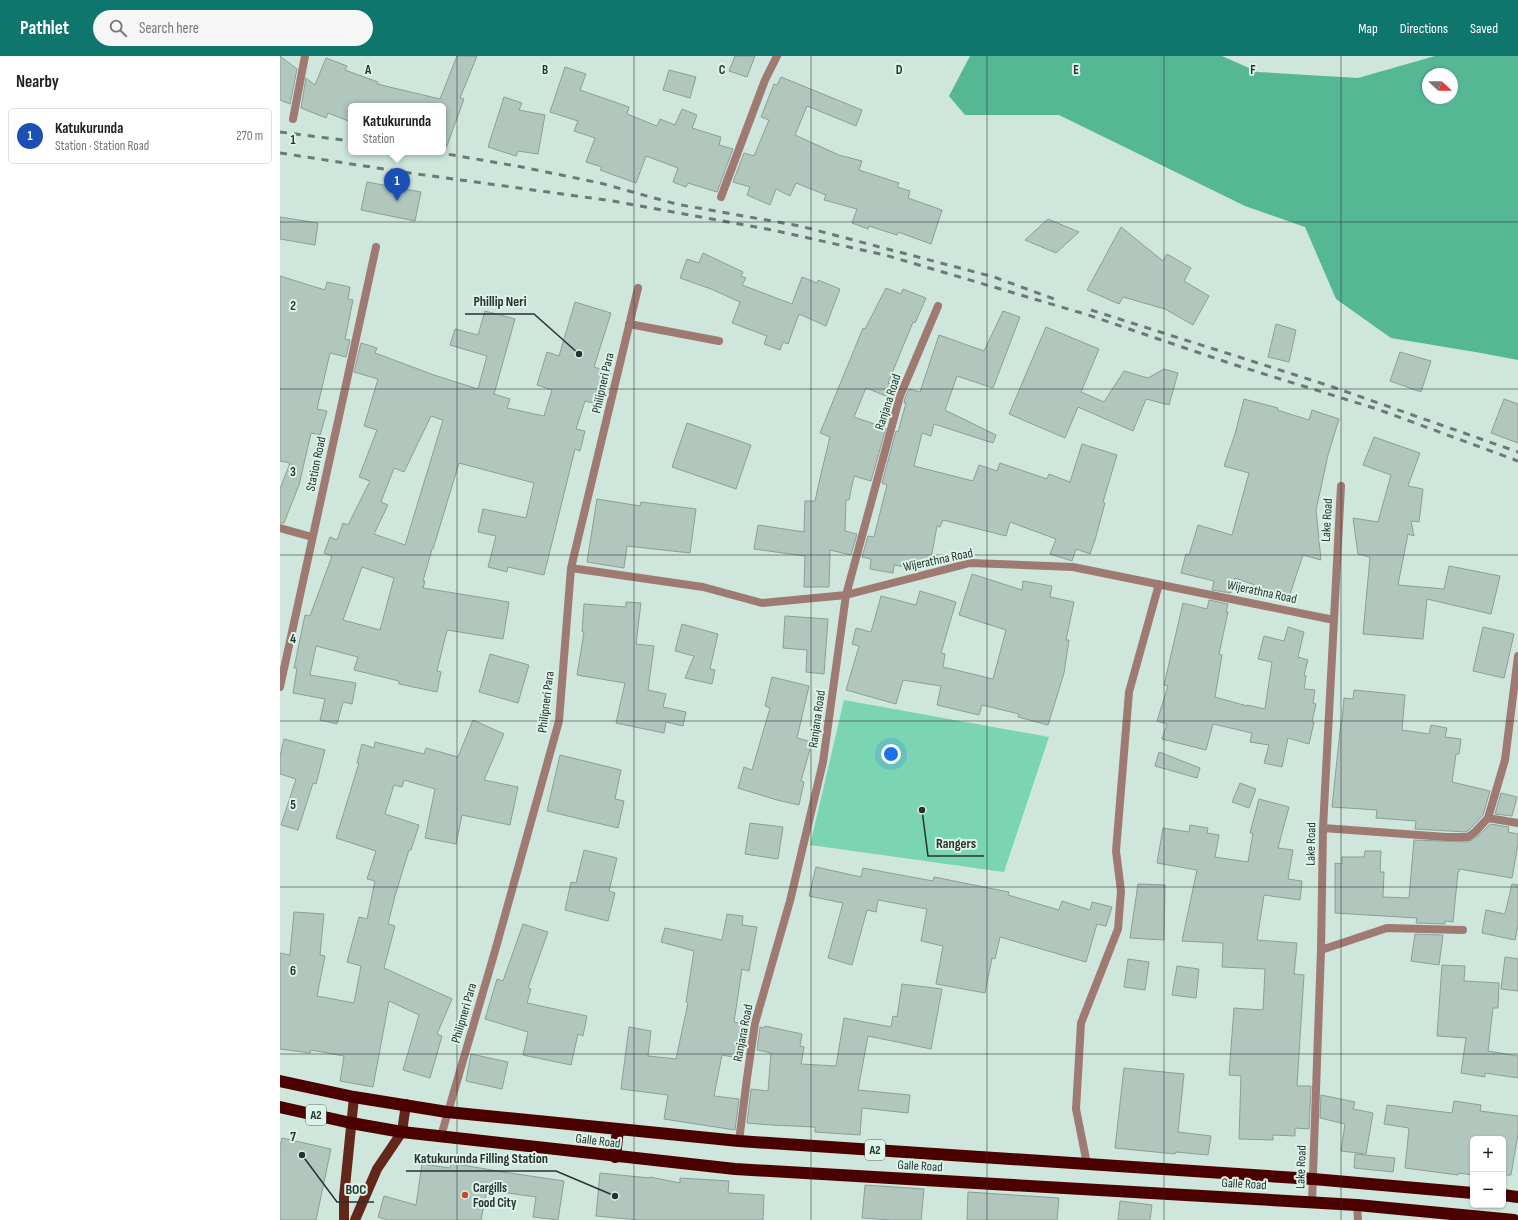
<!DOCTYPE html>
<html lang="en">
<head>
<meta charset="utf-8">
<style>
	body { margin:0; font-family:"Sofia Sans Condensed",sans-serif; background:#f6f6f6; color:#202124 }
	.controls { position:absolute; right:12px; bottom:12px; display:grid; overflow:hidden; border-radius:6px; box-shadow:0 1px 3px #0004 }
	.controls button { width:36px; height:36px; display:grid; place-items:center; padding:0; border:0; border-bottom:1px solid #e0e0e0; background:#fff; color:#202124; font:20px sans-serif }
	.compass { position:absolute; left:1142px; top:12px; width:36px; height:36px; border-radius:50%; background:#fff; box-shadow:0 1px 3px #0004; rotate:112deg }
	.you { position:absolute; left:611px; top:698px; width:14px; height:14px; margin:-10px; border:3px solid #fff; border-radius:50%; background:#1a73e8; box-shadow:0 0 0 6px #1a73e833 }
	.badge { display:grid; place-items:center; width:26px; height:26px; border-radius:50%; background:#0f766e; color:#fff; font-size:13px; font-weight:700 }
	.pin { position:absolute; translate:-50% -33px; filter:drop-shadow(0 1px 2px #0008) }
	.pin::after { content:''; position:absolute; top:21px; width:14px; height:12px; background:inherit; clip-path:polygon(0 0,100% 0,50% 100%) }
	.popup { position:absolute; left:68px; top:47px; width:98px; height:52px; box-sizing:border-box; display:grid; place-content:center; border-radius:6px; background:#fff; filter:drop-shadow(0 1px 3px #0005); font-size:13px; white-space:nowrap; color:#757577 }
	.popup b { font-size:15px; color:#202124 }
	.popup::after { content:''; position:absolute; left:50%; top:100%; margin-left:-8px; border:8px solid transparent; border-top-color:#fff }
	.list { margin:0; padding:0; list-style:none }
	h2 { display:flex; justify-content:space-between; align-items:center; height:52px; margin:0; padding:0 16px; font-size:17px }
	h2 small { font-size:13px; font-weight:400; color:#757577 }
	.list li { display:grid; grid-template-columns:26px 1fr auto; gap:12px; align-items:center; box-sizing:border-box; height:56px; margin:0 8px 8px; padding:0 8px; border:1px solid #e0e0e0; border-radius:6px }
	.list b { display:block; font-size:15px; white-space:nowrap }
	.list p { margin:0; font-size:13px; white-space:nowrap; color:#757577 }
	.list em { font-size:13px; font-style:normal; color:#757577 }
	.icon { flex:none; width:22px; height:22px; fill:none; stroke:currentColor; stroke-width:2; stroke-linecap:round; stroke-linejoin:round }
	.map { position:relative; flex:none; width:1238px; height:1164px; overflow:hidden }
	header { display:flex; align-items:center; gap:24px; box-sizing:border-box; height:56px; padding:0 20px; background:#0f766e; color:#fff }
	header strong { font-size:19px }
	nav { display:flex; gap:22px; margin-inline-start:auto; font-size:14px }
	.search { width:280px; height:36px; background:#f6f6f6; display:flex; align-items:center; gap:10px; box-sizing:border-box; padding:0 14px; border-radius:22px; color:#757577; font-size:15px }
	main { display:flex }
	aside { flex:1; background:#fff }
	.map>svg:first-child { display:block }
	.green { fill:#7bd5b3 }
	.water { fill:#56b795; fill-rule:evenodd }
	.building { fill:#b1c7be; stroke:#8a9f96; fill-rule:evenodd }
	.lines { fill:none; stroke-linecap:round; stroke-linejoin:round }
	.street { stroke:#9f7a72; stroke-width:8 }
	.primary { stroke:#62261b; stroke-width:10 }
	.highway { stroke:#4a0100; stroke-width:12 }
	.rail { stroke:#6b7a74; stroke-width:3; stroke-dasharray:7 7; stroke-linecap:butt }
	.grid { fill:none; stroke:#29322e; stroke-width:1; stroke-opacity:0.55 }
	.poi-dot { fill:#cf442c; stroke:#dcf3e9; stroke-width:1.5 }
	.labels { text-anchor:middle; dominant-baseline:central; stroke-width:4; stroke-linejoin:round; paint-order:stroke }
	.shield { fill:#dcf3e9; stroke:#5f6c66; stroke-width:1 }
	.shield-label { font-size:12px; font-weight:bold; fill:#29322e }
	.street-label { font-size:13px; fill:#29322e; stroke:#dcf3e9 }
	.poi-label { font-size:13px; font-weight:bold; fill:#29322e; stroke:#dcf3e9; text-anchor:start }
	.grid-label { font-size:13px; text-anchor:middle; font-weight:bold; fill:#29322e; stroke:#dcf3e9; stroke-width:4; stroke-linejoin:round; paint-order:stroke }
	.leader { fill:none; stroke:#29322e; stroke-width:1.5 }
	.callout-dot { fill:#29322e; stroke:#dcf3e9; stroke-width:1.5 }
	.callout-label { font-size:14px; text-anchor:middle; font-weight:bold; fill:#29322e; stroke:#dcf3e9; stroke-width:4; stroke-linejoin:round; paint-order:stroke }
</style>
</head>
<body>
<header>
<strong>Pathlet</strong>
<div class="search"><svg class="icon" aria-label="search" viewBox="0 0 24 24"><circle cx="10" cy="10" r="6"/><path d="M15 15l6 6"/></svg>Search here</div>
<nav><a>Map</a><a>Directions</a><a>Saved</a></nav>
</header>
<main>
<aside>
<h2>Nearby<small></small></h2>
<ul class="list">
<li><span class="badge" style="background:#1a4fb4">1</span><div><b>Katukurunda</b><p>Station · Station Road</p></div><em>270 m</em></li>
</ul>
</aside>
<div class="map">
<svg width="1238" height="1164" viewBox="0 0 1238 1164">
	<rect width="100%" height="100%" fill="#cfe6dc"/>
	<path class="green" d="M564 644 769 681 724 816 530 789Z"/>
	<path class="water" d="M690 0H942L978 16 1078 22 1155 0H1238V304L1201 297 1111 282 1056 243 1025 171 965 150 779 59H685L669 40ZM1148 18H1172V42H1148Z"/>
	<path class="building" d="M0 0 17 13 10 48 0 44Z
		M177 0H197L180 42 184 43 165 95H163V50H71V66L48 57 46 62 21 52 26 22 35 29 46 2 67 10 65 14 98 26 97 28 160 43Z
		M455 0H475L467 21 449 15Z
		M285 11 306 18 300 34 349 51 347 58 377 70 380 63 395 69 402 53 417 59 412 72 441 81 439 89 453 93 437 136 408 127 406 131 393 126 398 112 366 100 356 127 320 114 322 111 306 106 315 82 294 75 298 65 270 56Z
		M389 14 416 21 410 42 383 34Z
		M501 21 582 54 576 70 527 50 515 79 559 99 582 105 579 114 619 127 617 131 630 135 628 142 662 154 651 188 618 176 617 179 589 170 588 173 572 167 577 153 544 144 546 139 516 127 510 140 496 133 490 149 467 139 470 131 453 126 464 97 474 100 489 64 481 61 494 28 497 29Z
		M224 41 242 47 239 54 265 59 258 98 238 95 236 100 208 91Z
		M87 126 141 136 135 165 81 154Z
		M0 161 38 167 35 189 0 183Z
		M768 163 799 176 776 197 745 184Z
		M841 171 883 205 887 198 911 212 904 225 929 240 913 269 885 253 843 241 839 248 807 234Z
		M423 197 463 216 461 220 466 222 462 229 512 248 522 221 537 227 538 224 560 233 546 270 519 258 508 288 503 286 500 294 484 288 487 280 452 267 460 246 431 233 400 222 407 203 419 207Z
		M0 220 45 234 47 226 70 231 68 243 73 244 65 283 70 284 66 301 50 297 37 353 47 355 40 379 31 377 19 429 4 467H0V433L10 407 0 405Z
		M606 232 621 238 623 233 646 242 635 267 633 266 608 327 618 330 614 343 586 332 574 361 606 372 591 425 574 420 569 444H566L565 475 577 478 571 499 550 494 549 531H524L525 500 474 493 478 469 524 476 525 445H535L540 422 550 381 540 377 583 272 585 273Z
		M295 246 331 257 314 311 331 316 321 349 305 345 296 373 305 375 300 395 295 393 264 519 228 511 227 516 208 511 216 480 198 476 203 453 246 462 254 427 179 407 153 493H152L143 525H145L143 532 229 546 223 583 167 574 157 615 161 616 157 636 119 628V625L74 614 78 601 36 590 30 619 76 627 72 648 63 646 57 668 40 664 45 643 13 637 17 612H14L25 559 30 560 52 500 44 497 50 481 57 484 63 467 68 469 90 425 79 421 97 374 84 370 98 323 74 316 81 287 97 292 95 297 154 319 198 333 207 300 170 289 175 273 198 279 205 255 235 263 214 338 230 343 227 352 264 360 272 334 257 329 267 296 279 300ZM151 360 163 364 125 489 94 478 108 449 101 446 114 412 124 416ZM82 511 114 522 100 574 63 564Z
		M723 255 740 261 713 332 677 320 665 354 716 379 713 387 654 368 651 380 642 377 634 410 693 425 699 409 717 415 720 407 767 423 769 418 790 426 802 388 837 399 823 446 825 447 815 484 810 498 796 493 792 505 770 498 776 483 730 466 726 480 663 464 660 471 657 470 650 508 638 506 637 513 614 509 613 517 590 513 591 503 582 501 588 480 594 481 607 429 602 427 616 375 618 376 626 347H624L625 342 629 333 640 336 659 279 704 295Z
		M996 268 1016 274 1009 306 988 301Z
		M766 271 819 293 801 336 824 346 844 315 868 322 884 313 898 317 889 349 866 343 853 375 798 351 785 382 729 358Z
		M1120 296 1151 305 1141 336 1110 325Z
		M964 343 998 352 997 354 1029 364 1032 354 1059 363 1048 399 1036 454 1041 504 1023 499 1009 541 955 522 951 537 932 534 934 525 901 517 906 498 909 499 918 469 952 479 969 417 944 410 955 378Z
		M1224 343 1238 348V387L1211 377Z
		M407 367 471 389 456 433 392 411Z
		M1094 381 1140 397 1128 430 1143 433 1139 466 1131 465 1134 480 1128 478 1118 529 1164 533 1169 510 1220 520 1211 558 1147 543 1143 583 1083 578 1090 501 1078 498 1073 462 1098 466 1111 419 1083 409Z
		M317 443 360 450 361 446 416 453 410 497 347 490 344 512 307 506Z
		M692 518 742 534 743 525 772 530 770 541 794 546 786 584H789L784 617 768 669 738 661 739 658 702 649 699 659 657 649 661 630 623 624 616 648 566 634 579 590 572 588 576 572 591 576 601 540 636 549 640 535 676 546 661 597 665 598 663 611 713 623 726 574 679 559Z
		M929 544 948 548 946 556H948L939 598 942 599 935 641 967 650V649L985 653 992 606 978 603 984 580 1004 585 1008 571 1024 576 1018 601 1028 604 1024 619 1026 620 1024 633 1035 634 1033 647 1036 648 1032 666H1034L1029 688 1008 682 1002 711 984 707 989 689 970 686 972 677 933 668 926 694 882 683 887 668 877 665 888 630 884 629 903 547 927 553Z
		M346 546 361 547 356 588 374 590 368 634 386 638 383 651 406 656 403 670 386 666 384 677 336 667 345 627 297 619 304 576H302L304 548 346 551Z
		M505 560 548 563 544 618 526 616 527 594 503 592Z
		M402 568 438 578 430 613 435 614 432 628 405 622 414 600 395 595Z
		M1203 571 1234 578 1224 622 1193 615Z
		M210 598 249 609 238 647 199 636Z
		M492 621 529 630 517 682 532 686 521 725 524 726 519 749 497 744 458 732 464 711 472 714 490 652 485 650Z
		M1074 634 1125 639 1122 674 1149 678 1151 669 1167 672 1165 681 1181 683 1179 698H1176L1172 726 1210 735 1203 759 1191 772 1186 776 1135 773 1136 765 1096 762 1097 754 1052 751 1061 666H1062L1064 642 1073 643Z
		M193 664 224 678 204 724 238 731 230 769 182 759 176 788 145 782 155 733 124 724 122 731 114 729 105 758 139 769 131 794H129L115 840 108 868 115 870 104 912 172 943 157 978 162 980 150 1022 123 1014 139 959 109 945 93 1031 60 1025 64 1000 31 994 30 997 0 993V897L10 899 14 856 44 858 40 899 45 900 37 940 74 947 81 910 67 906 79 861 87 863 95 825 87 823 96 795 56 782 79 707H77L82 688 94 692 95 686 144 698 146 692 178 701Z
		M4 683 45 694 36 728 33 727 18 774 1 769 16 723 0 718V700Z
		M879 696 920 712 917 722 875 710Z
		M280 699 341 714 335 743 344 745 338 772 267 755Z
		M960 727 976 733 969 752 952 746Z
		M1221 737 1237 741 1232 760 1215 758Z
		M979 743 1009 751 998 792 1013 794 1008 823 1022 825 1020 844 984 839 977 884 1017 887 1014 918 1024 919 1017 1030H1031L1029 1073 1015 1072V1080L993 1079V1084L959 1083 961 1020 949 1019 954 952 983 954 985 913 942 911 943 887 902 885 917 814 877 807 883 772 909 776 910 769 928 772 927 777 939 779 935 801 968 806 973 777H970Z
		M470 767 503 771 498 803 465 798Z
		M1210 768 1229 771 1228 776 1238 778V788L1232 822 1179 813V816H1178L1173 866 1165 865V868L1136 867 1137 862 1055 857V807L1062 808V801H1084L1085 795H1101L1100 816H1104L1103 841 1129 842 1134 784 1188 786 1198 780Z
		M304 794 337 802 329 835 335 837 328 865 285 854 291 826 296 827Z
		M536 811 581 821 583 812 653 825 654 821 729 836 728 839 779 854 782 845 810 854 812 846 832 851 826 870 817 868 806 906 720 881 715 903 712 902 705 937 656 928 663 890 641 885 647 853 598 844 596 856 587 854 572 909 548 902 563 847 529 840Z
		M858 828 885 829 884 884 850 882Z
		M1232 828 1238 829V869L1235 884 1202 877 1206 854 1225 858Z
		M447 858 463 860 462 869 477 871 469 915 462 913 454 966 469 969 466 991 461 990 459 1002 442 999 434 1040 459 1043 455 1074 384 1063 388 1039 341 1033 349 971 371 975 368 1000 396 1003 408 947 406 946 414 895 381 886 385 872 442 884Z
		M243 868 268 876 248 932 251 933 247 947 307 960 303 980 298 978 291 1009 243 999 248 976 205 963 217 923 223 925Z
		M1135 878 1163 879 1159 909 1131 905Z
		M1225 901 1238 903V935L1221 933Z
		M848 903 869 906 865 934 844 931Z
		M1162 909 1185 910 1184 925 1219 927 1218 952H1213L1208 995 1238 1000V1022L1205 1017V1021L1181 1017 1186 982 1157 980Z
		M897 910 919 913 916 942 892 939Z
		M622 928 662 933 651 993 588 980 578 1034 630 1039 628 1057 582 1052 580 1079 535 1076V1071L491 1069 467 1067 471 1033 488 1035 491 997 477 994 480 971 484 972 485 970 522 978 520 990 524 991 521 1008 556 1010 564 962 611 971 613 960 617 961Z
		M191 998 228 1006 222 1033 186 1025Z
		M844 1012 904 1018 898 1076 931 1080 928 1099 896 1096 895 1098 835 1092Z
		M1041 1039 1075 1046 1073 1053 1093 1057 1086 1098 1061 1095 1065 1068 1040 1062Z
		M1174 1045 1201 1049 1200 1055 1238 1060V1078L1231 1119H1223V1083H1193V1119L1178 1117V1119L1125 1112 1129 1072 1104 1068 1107 1049 1172 1057Z
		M2 1082 51 1093 36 1164H0V1090Z
		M1075 1098 1115 1102 1113 1116 1074 1112Z
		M171 1107 223 1116 284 1125 278 1164 253 1161 256 1141 207 1134 201 1164H107L98 1161 104 1140 136 1149 142 1108 170 1112Z
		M320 1117 370 1122V1121L400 1127V1122L449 1125 448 1137 484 1139 483 1164H359L316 1160Z
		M585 1129 644 1133 641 1164H611L582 1162Z
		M688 1136 779 1142 777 1164H687Z
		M840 1145 872 1149 870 1164H838Z"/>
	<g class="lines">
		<path class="street" d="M13 63 25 0
			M441 141 485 24 497 0
			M349 268 439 285
			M0 472 32 481
			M291 512 423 531 482 547 566 539 690 507 793 511 1054 564
			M0 631 96 191
			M1208 762 1238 767
			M1043 772 1166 781H1188L1195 776 1208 762 1225 704 1238 600
			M1041 894 1107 872 1183 874
			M161 1080 215 895 279 665 291 512 358 232
			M459 1085 467 1022 475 967 510 845 543 706 566 539 620 340 658 250
			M807 1108 796 1053 801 967 838 873 841 835 836 795 849 636 879 528
			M1032 1146 1041 894 1043 772 1061 430
			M1077 1149 1078 1164"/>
		<path class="primary" d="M64 1164V1141L74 1041
			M75 1164 97 1113 122 1076 126 1048"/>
		<path class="highway" d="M0 1025 74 1041 167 1056 459 1085 1033 1123 1193 1137
			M0 1051 71 1067 122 1076 455 1113 1077 1149 1234 1164
			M335 1101 338 1073
			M1223 1139 1238 1141"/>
		<path class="rail" d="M0 76 71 85
			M155 96 242 111 320 127 396 148 520 170 714 221 777 244
			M0 97 130 117 333 145 492 174 605 199 805 258 952 308 1097 353 1238 405
			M811 254 1050 330 1238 396"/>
	</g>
	<path class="grid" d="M177 0V1164M354 0V1164M531 0V1164M707 0V1164M884 0V1164M1061 0V1164M0 166H1238M0 333H1238M0 499H1238M0 665H1238M0 831H1238M0 998H1238"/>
	<circle class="poi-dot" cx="185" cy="1139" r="4"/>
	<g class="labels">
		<g class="shield">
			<rect x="26" y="1049" width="20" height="20" rx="3"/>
			<rect x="585" y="1084" width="20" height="20" rx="3"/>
		</g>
		<g class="shield-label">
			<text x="36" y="1059">A2</text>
			<text x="595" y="1094">A2</text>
		</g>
		<g class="street-label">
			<text transform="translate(323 327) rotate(-77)">Philipneri Para</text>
			<text transform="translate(608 346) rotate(-72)">Ranjana Road</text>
			<text transform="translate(36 408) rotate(-78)">Station Road</text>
			<text transform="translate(1047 464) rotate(-87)">Lake Road</text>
			<text transform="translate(658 504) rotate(-12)">Wijerathna Road</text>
			<text transform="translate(982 536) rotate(12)">Wijerathna Road</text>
			<text transform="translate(266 646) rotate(-83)">Philipneri Para</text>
			<text transform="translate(537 663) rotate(-82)">Ranjana Road</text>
			<text transform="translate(1031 788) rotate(-89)">Lake Road</text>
			<text transform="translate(184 957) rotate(-74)">Philipneri Para</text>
			<text transform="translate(463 977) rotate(-79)">Ranjana Road</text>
			<text transform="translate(318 1085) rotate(7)">Galle Road</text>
			<text transform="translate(640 1110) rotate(3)">Galle Road</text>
			<text transform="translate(1021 1111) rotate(-88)">Lake Road</text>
			<text transform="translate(964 1128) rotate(3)">Galle Road</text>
		</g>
		<g class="poi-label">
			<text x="193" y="1132">Cargills<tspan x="193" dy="15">Food City</tspan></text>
		</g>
	</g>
	<g class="grid-label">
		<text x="88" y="18">A</text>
		<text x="265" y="18">B</text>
		<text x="442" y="18">C</text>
		<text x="619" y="18">D</text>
		<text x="796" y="18">E</text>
		<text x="973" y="18">F</text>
		<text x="13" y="88">1</text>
		<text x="13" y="254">2</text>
		<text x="13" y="420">3</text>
		<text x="13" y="587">4</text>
		<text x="13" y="753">5</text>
		<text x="13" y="919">6</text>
		<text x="13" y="1085">7</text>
	</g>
	<path class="leader" d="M299 298L254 258H185M642 754L648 800H704M335 1140L276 1115H126M22 1099L57 1146H94"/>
	<g class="callout-dot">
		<circle cx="299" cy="298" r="4"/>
		<circle cx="642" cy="754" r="4"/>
		<circle cx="335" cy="1140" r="4"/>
		<circle cx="22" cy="1099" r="4"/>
	</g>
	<g class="callout-label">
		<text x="220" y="250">Phillip Neri</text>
		<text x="676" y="792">Rangers</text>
		<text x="201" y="1107">Katukurunda Filling Station</text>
		<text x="76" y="1138">BOC</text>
	</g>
</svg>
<div class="controls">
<button>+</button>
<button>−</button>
</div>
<svg class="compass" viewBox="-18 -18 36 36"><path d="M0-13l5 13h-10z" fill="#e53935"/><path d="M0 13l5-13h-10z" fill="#757577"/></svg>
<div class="you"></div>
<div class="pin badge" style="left:117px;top:145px;background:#1a4fb4">1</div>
<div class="popup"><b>Katukurunda</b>Station</div>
</div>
</main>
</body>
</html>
